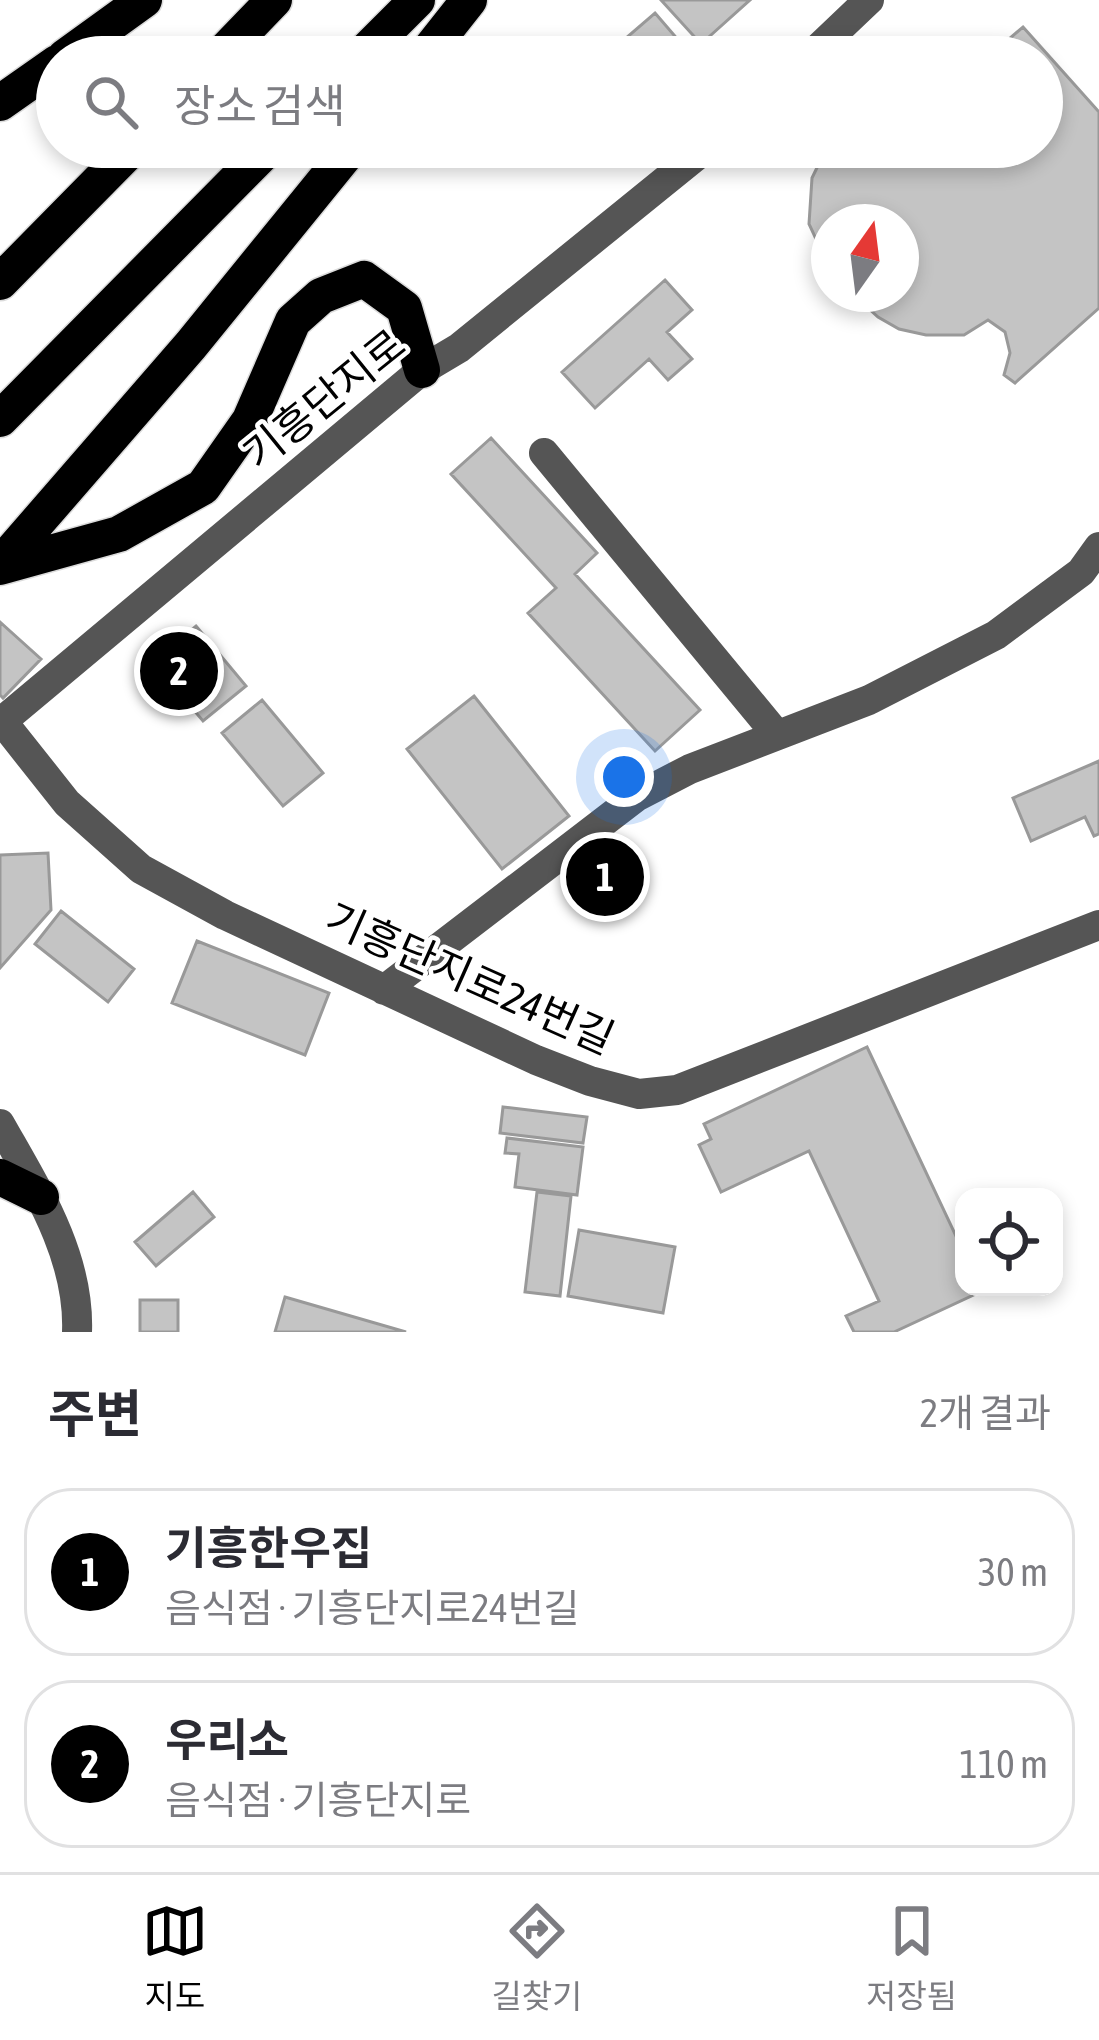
<!DOCTYPE html>
<html lang="ko">
<head>
<meta charset="utf-8">
<style>
	body { margin:0; font-family:"Asap Condensed","Noto Sans KR",sans-serif; background:#f2f2f3; color:#2b2b33 }
	.controls { position:absolute; right:36px; bottom:36px; display:grid; overflow:hidden; border-radius:24px; box-shadow:0 6px 18px #0003 }
	.controls button { width:108px; height:108px; display:grid; place-items:center; padding:0; border:0; border-bottom:3px solid #e1e1e2; background:#fff; color:#2b2b33; font:60px sans-serif }
	.compass { position:absolute; left:811px; top:204px; width:108px; height:108px; border-radius:50%; background:#fff; box-shadow:0 6px 18px #0003; rotate:14deg }
	.you { position:absolute; left:624px; top:777px; width:42px; height:42px; margin:-30px; border:9px solid #fff; border-radius:50%; background:#1a73e8; box-shadow:0 0 0 18px #1a73e833 }
	.badge { display:grid; place-items:center; width:78px; height:78px; border-radius:50%; background:#000; color:#fff; font-size:39px; font-weight:700 }
	.pin { position:absolute; translate:-50% -50%; border:6px solid #fff; box-shadow:0 3px 12px #0006 }
	.list { margin:0; padding:0; list-style:none }
	h2 { display:flex; justify-content:space-between; align-items:center; height:156px; margin:0; padding:0 48px; font-size:51px }
	h2 small { font-size:39px; font-weight:400; color:#7c7c81 }
	.list li { display:grid; grid-template-columns:78px 1fr auto; gap:36px; align-items:center; box-sizing:border-box; height:168px; margin:0 24px 24px; padding:0 24px; border:3px solid #e1e1e2; border-radius:48px }
	.list b { display:block; font-size:45px; white-space:nowrap }
	.list p { margin:0; font-size:39px; white-space:nowrap; color:#7c7c81 }
	.list em { font-size:39px; font-style:normal; color:#7c7c81 }
	.icon { flex:none; width:66px; height:66px; fill:none; stroke:currentColor; stroke-width:2; stroke-linecap:round; stroke-linejoin:round }
	.map { position:relative; flex:none; width:1099px; height:1332px; overflow:hidden }
	.search { position:absolute; background:#fff; box-shadow:0 6px 18px #0003; left:36px; right:36px; top:36px; height:132px; display:flex; align-items:center; gap:30px; box-sizing:border-box; padding:0 42px; border-radius:66px; color:#7c7c81; font-size:45px }
	.sheet { height:540px; background:#fff }
	nav { display:flex; justify-content:space-around; align-items:center; box-sizing:border-box; height:168px; border-top:3px solid #e1e1e2; background:#fff; font-size:33px; color:#7c7c81 }
	nav a { display:grid; justify-items:center; gap:6px }
	nav .on { color:#000 }
	.map>svg:first-child { display:block }
	.building { fill:#c4c4c4; stroke:#999; stroke-width:3 }
	.lines { fill:none; stroke-linecap:round; stroke-linejoin:round }
	.highway-casing { stroke:#dbdbdb; stroke-width:39 }
	.minor { stroke:#555; stroke-width:30 }
	.highway { stroke:#000; stroke-width:36 }
	.labels { text-anchor:middle; dominant-baseline:central; stroke-width:9; stroke-linejoin:round; paint-order:stroke }
	.street-label { font-size:42px; fill:#000; stroke:#fff }
</style>
</head>
<body>
<div class="map">
<svg width="1099" height="1332" viewBox="0 0 1099 1332">
	<rect width="100%" height="100%" fill="#fff"/>
	<path class="building" d="M661 0H750L701 44Z
		M655 13 692 56 604 57Z
		M1023 27 1099 112V308L1015 383 1004 375 1010 353 1005 332 988 320 964 335H926L899 329 878 317 853 294H901V222H829V267L809 224 812 178 827 147H1042V57H988Z
		M665 280 692 310 667 332 692 359 668 380 649 359 595 408 562 372Z
		M491 438 597 553 575 574 700 710 655 751 528 613 556 588 451 474Z
		M0 622 41 659 3 698 0 695Z
		M196 626 246 686 203 721 153 662Z
		M474 696 569 816 502 869 407 749Z
		M262 700 323 773 283 806 222 733Z
		M1099 761V834L1094 836 1085 817 1031 841 1013 798Z
		M48 853 51 910 0 968V855Z
		M61 911 134 969 108 1002 35 944Z
		M197 941 329 993 305 1055 172 1003Z
		M867 1047 964 1253V1287H980L982 1291 894 1332H854L846 1316 879 1301 809 1151 721 1192 699 1145 711 1139 704 1124Z
		M503 1107 587 1117 583 1143 500 1133Z
		M507 1138 583 1147 577 1195 515 1187 519 1154 505 1153Z
		M193 1192 214 1217 156 1266 135 1242Z
		M537 1192 571 1196 560 1296 525 1292Z
		M579 1230 675 1247 663 1313 568 1296Z
		M285 1297 406 1332H275Z
		M140 1300H178V1332H140Z"/>
	<g class="lines">
		<g class="highway-casing">
			<path id="highway" d="M65 57 144 0
				M219 57 274 0
				M360 57 417 0
				M424 57 469 0
				M0 103 57 63
				M0 282 133 147
				M0 419 269 147
				M0 565 191 345 352 147
				M0 567 119 534 203 487 250 420 293 321 321 296 364 279 404 308 422 370
				M0 1177 41 1197"/>
		</g>
		<path class="minor" d="M809 57 869 0
			M544 453 777 735
			M2 721 67 803 141 869 225 915 536 1060 590 1081 639 1094 677 1090 1099 925
			M0 723 422 370 459 348 707 147
			M384 990 636 797 690 769 869 700 996 635 1081 572 1099 547
			M0 1124C36 1188 80 1256 77 1332"/>
		<use href="#highway" class="highway"/>
	</g>
	<g class="labels">
		<g class="street-label">
			<text transform="translate(324 399) rotate(-39)">기흥단지로</text>
			<text transform="translate(470 978) rotate(24)">기흥단지로24번길</text>
		</g>
	</g>
</svg>
<div class="controls">
<button><svg class="icon" aria-label="locate" viewBox="0 0 24 24"><circle cx="12" cy="12" r="6"/><path d="M12 2v4M12 18v4M2 12h4M18 12h4"/></svg></button>
</div>
<svg class="compass" viewBox="-18 -18 36 36"><path d="M0-13l5 13h-10z" fill="#e53935"/><path d="M0 13l5-13h-10z" fill="#7c7c81"/></svg>
<div class="you"></div>
<div class="pin badge" style="left:605px;top:877px">1</div>
<div class="pin badge" style="left:179px;top:671px">2</div>
<div class="search"><svg class="icon" aria-label="search" viewBox="0 0 24 24"><circle cx="10" cy="10" r="6"/><path d="M15 15l6 6"/></svg>장소 검색</div>
</div>
<section class="sheet">
<h2>주변<small>2개 결과</small></h2>
<ul class="list">
<li><span class="badge">1</span><div><b>기흥한우집</b><p>음식점 · 기흥단지로24번길</p></div><em>30 m</em></li>
<li><span class="badge">2</span><div><b>우리소</b><p>음식점 · 기흥단지로</p></div><em>110 m</em></li>
</ul>
</section>
<nav>
<a class="on"><svg class="icon" aria-label="map" viewBox="0 0 24 24"><path d="M3 6l6-2 6 2 6-2v14l-6 2-6-2-6 2zM9 4v14M15 6v14"/></svg>지도</a>
<a><svg class="icon" aria-label="directions" viewBox="0 0 24 24"><path d="M12 3l9 9-9 9-9-9zM9 14v-3h6M13 9l2 2-2 2"/></svg>길찾기</a>
<a><svg class="icon" aria-label="saved" viewBox="0 0 24 24"><path d="M7 4h10v16l-5-4-5 4z"/></svg>저장됨</a>
</nav>
</body>
</html>
